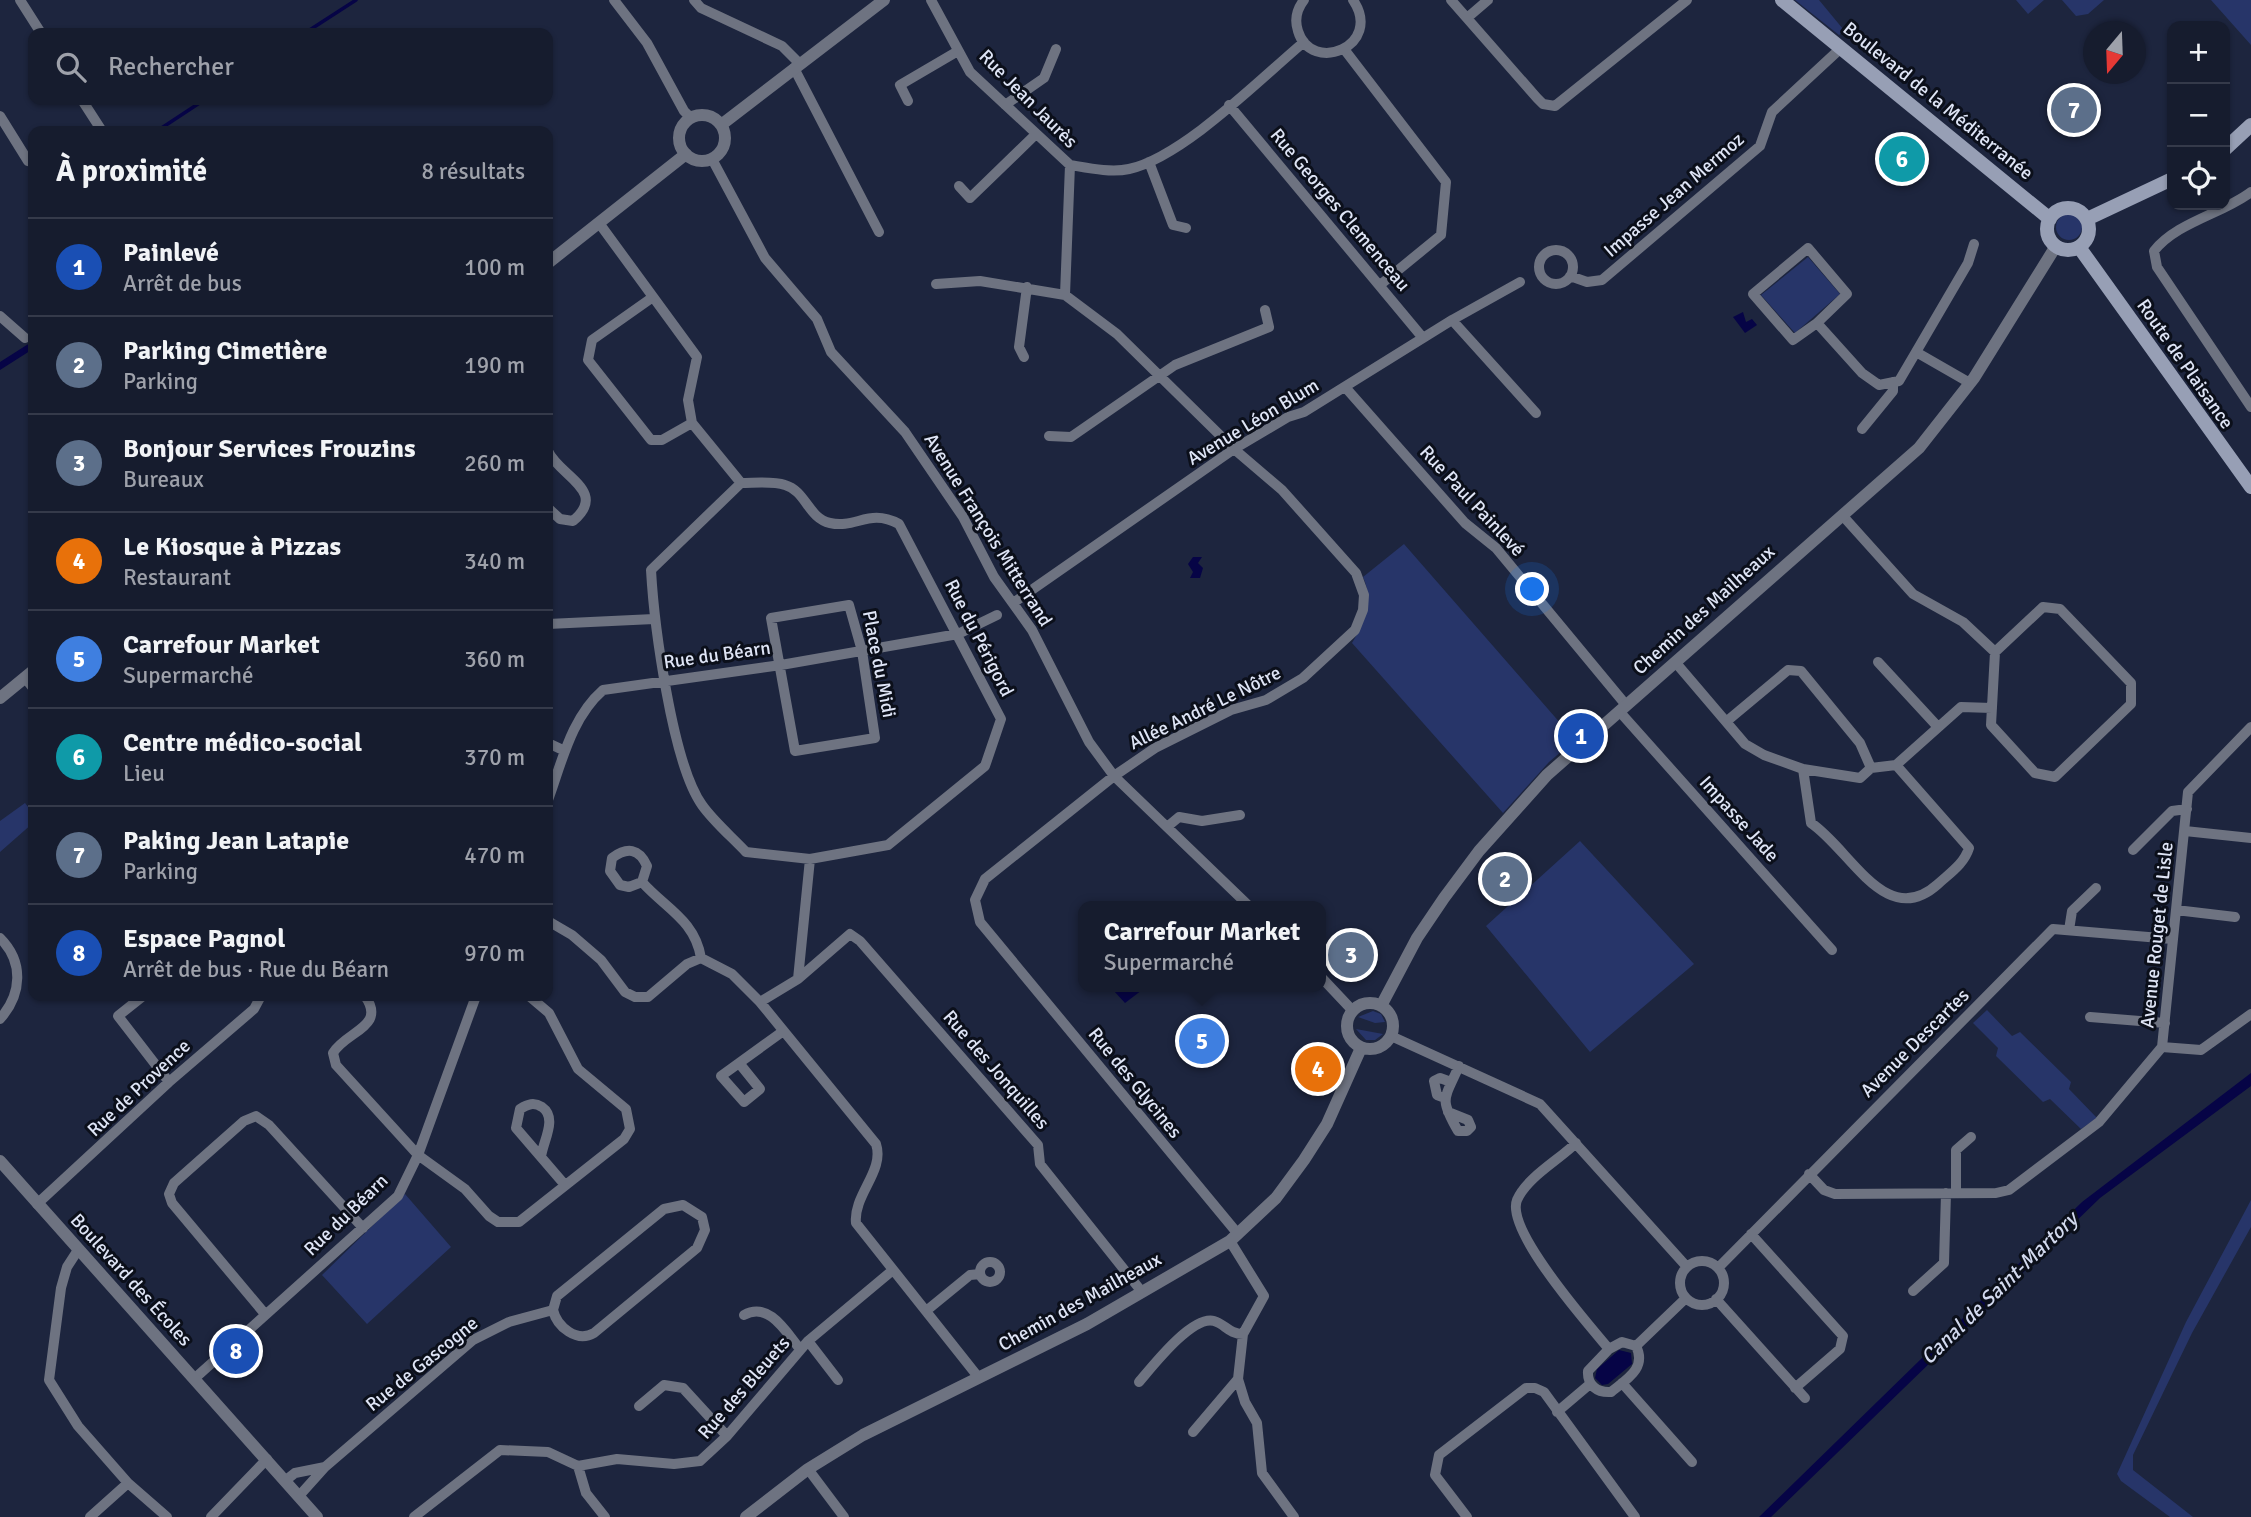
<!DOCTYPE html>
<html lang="fr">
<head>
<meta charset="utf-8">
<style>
	body { margin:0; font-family:Signika,sans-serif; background:#23293a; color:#f1f3f6 }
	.controls { position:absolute; right:21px; top:21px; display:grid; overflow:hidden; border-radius:14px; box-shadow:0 2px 5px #0004 }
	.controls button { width:63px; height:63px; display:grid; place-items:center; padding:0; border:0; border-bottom:2px solid #353a4a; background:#161c2e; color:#f1f3f6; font:35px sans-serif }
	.compass { position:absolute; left:2083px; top:21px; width:63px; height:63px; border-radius:50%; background:#161c2e; box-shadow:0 2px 5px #0004; rotate:199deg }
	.you { position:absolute; left:1533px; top:590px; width:24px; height:24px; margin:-18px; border:5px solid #fff; border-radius:50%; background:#1a73e8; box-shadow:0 0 0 10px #1a73e833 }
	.badge { display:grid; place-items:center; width:46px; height:46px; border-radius:50%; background:#b45309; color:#fff; font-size:23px; font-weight:700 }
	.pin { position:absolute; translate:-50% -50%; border:4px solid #fff; box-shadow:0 2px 7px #0006 }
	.popup { position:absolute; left:1078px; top:901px; width:248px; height:91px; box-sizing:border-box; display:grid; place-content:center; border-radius:14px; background:#161c2e; filter:drop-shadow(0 2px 5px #0005); font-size:23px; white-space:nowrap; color:#9ea1aa }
	.popup b { font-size:26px; color:#f1f3f6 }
	.popup::after { content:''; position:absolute; left:50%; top:100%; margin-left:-14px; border:14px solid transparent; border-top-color:#161c2e }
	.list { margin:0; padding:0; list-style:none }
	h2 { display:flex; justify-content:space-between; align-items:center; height:91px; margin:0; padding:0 28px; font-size:30px }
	h2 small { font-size:23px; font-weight:400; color:#9ea1aa }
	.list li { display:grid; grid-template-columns:46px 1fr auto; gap:21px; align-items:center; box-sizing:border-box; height:98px; padding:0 28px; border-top:2px solid #353a4a }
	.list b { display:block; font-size:26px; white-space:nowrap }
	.list p { margin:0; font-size:23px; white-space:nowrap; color:#9ea1aa }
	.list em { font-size:23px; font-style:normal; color:#9ea1aa }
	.icon { flex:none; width:38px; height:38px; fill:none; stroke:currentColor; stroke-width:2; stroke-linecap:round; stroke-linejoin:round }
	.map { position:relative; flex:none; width:2251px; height:1517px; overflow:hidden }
	.search { position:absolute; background:#161c2e; box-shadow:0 2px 5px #0004; left:28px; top:28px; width:525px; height:77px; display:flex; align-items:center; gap:18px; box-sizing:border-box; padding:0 24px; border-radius:14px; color:#9ea1aa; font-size:26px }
	.panel { position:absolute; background:#161c2e; box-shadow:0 2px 5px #0004; left:28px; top:126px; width:525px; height:875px; border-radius:14px }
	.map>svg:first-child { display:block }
	.green { fill:#273569 }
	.water { fill:#060446 }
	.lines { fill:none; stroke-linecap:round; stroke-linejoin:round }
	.stream { stroke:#060446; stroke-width:3.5 }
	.minor { stroke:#6e7381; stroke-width:10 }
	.tertiary { stroke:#6e7381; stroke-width:12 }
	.secondary { stroke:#979fb5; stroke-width:14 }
	.labels { text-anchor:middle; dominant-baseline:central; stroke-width:6; stroke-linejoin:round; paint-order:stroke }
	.street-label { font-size:19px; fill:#dfe5f6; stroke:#0b0f1a }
	.water-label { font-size:21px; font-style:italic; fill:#d2d9ee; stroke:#0b0f1a }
</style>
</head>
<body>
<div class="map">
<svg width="2251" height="1517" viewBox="0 0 2251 1517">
	<rect width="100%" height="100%" fill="#1d253e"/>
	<path class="green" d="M1795 0H1819L1843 29 1849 28 1839 35Z
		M2016 0H2044L2028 14Z
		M2062 0H2104L2088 14 2076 16Z
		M2211 0H2251V45Z
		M2056 227a13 13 0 1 1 26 0a13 13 0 1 1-26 0Z
		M1808 257 1840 294 1795 333 1761 295Z
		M1404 544 1575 740 1549 762 1503 813 1352 643C1365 622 1374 601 1363 577Z
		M25 803 33 813V823L0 852V821Z
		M1580 841 1694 964 1590 1052 1486 926Z
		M1987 1010 2012 1036 2020 1032 2071 1082 2069 1089 2097 1118 2081 1129 2050 1099 2043 1102 1996 1056 1998 1048 1973 1023Z
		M1373 1011 1381 1014 1385 1022 1375 1023 1358 1017Z
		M1356 1029 1383 1034 1375 1040H1366Z
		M405 1194 451 1247 367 1324 322 1275Z
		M2251 1200V1227L2192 1333 2133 1455V1470L2193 1517H2170L2121 1481 2117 1474 2186 1322Z"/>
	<path class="water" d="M1743 312 1746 322 1752 319 1757 325 1745 333 1733 317Z
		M33 341V349L0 370V362Z
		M1193 557H1202L1198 563 1203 568 1200 578H1190L1193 572 1188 564Z
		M1119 987H1146L1125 1003 1114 991Z
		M2251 1073V1086L2100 1198 1771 1517H1759L2082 1202Z
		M1619 1350 1631 1353 1632 1364 1608 1384 1602 1385 1595 1378 1597 1369Z"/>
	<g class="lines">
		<path class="stream" d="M305 33 356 0
			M157 131 204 100"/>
		<path class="minor" d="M20 0 41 33
			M614 0 647 43 684 111 691 118
			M694 0 701 8 782 46 799 63
			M931 0 970 72 1070 165 1065 295 1117 334 1234 449 1282 490 1356 573 1364 595 1363 610 1355 630 1303 678 1266 700 1231 710 1155 748 1114 776 985 879 975 900 980 922 1238 1234
			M1304 0C1297 9 1294 19 1298 31 1311 75 1384 46 1353 0
			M1451 0 1537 98 1543 104 1555 106 1687 0
			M1467 18 1488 0
			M1344 49 1446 182 1441 235 1380 285
			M794 68 879 232
			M82 100 102 131
			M908 101 900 85 958 51
			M1005 105 1044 78 1056 49
			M1229 105 1423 338
			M0 116 28 161 33 162
			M712 159 765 258 817 319 831 352 905 432 963 517 994 577 1032 630 1089 742 1114 776 1249 906
			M1149 162 1173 225 1186 228
			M1070 165C1088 168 1111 173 1129 169 1183 157 1260 79 1304 42
			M959 186 970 198 1035 135
			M2251 192C2222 214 2177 222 2154 251L2157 267 2251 407
			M599 223 697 357 688 400 692 423 741 483
			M1539 267a17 17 0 1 1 34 0a17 17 0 1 1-34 0Z
			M1570 276 1587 282 1602 280 1760 146 1772 112 1841 48
			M936 284 980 281 1065 295
			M653 297 592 340 588 360 651 440H662L692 423
			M0 316 25 338
			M1452 320 1536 413
			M1817 323 1793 340 1753 294 1808 248 1847 294 1817 323 1862 373 1879 385 1899 381 1916 352 1970 383
			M1916 352 1968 263 1974 244
			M1024 357 1019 347 1027 287
			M1345 387 1465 523 1496 548 1626 705
			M1862 429 1893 391V382
			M1049 436 1071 437 1175 365 1269 327 1265 310
			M548 451C559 476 609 491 573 521L560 519 548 508
			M741 483C755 483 773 481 785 485 806 491 808 518 830 523 856 529 869 508 899 524L1001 719 985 766 888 845 810 859 746 852C732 837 714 822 702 805 672 763 654 623 651 570Z
			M1842 515 1913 594 1963 622 1995 652 1991 725 2035 773 2055 777 2131 704V683L2060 609 2043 607 1995 652
			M1013 603 1234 449 1288 417 1304 412 1452 320 1520 282
			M849 605 862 651 875 738 795 751 771 618Z
			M548 624 654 619
			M1878 662 1938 727
			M1676 663 1745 744 1764 755 1803 769 1811 823C1851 850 1886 931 1938 884 1950 873 1964 864 1969 848L1896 765
			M25 678 33 688
			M1619 711 1832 950
			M1727 721 1788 670 1801 671 1860 743 1871 768
			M548 743 565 751
			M1803 769 1860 778 1871 768 1896 765 1961 707 1992 708
			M548 800C562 762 571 718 603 690L781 665 958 634 997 615
			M33 801V804
			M1167 827 1179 817 1202 821 1240 815
			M2185 831 2251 838
			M2133 850 2172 811 2187 809
			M810 859 798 979 760 1002 876 1144C885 1171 853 1195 856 1223L979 1378
			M642 882 629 887 620 885 610 871 612 858C627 847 639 848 647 866L642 882C665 908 695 920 701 958
			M2176 910 2235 917
			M548 921 572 935 601 960 625 992 635 997H648L687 964 701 958 732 974 760 1002
			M2069 930 2072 911 2096 888
			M0 938C24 962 22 994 0 1019
			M1321 977 1353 1011
			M798 979 850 934 860 941 1038 1145 1040 1164 1142 1292
			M143 996 118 1016 169 1082
			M365 996C387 1027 346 1031 333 1053L336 1065 418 1155 465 1189 489 1216 498 1222H519L624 1139 630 1129 626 1109 578 1069 549 1013 529 996
			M2090 1017 2165 1023
			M1391 1036 1540 1104 1687 1267
			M2162 1047 2201 1050 2251 1014
			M739 1063 760 1089 744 1102 721 1076 782 1032
			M1445 1098 1437 1095 1434 1081 1440 1078 1451 1082
			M1448 1112 1468 1120 1471 1127 1467 1131H1458C1439 1098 1444 1100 1459 1066
			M1576 1143C1559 1160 1527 1177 1517 1200 1505 1230 1588 1324 1609 1349
			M541 1157C543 1141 558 1118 542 1107 534 1102 528 1104 520 1109L516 1128 565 1185
			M1809 1174 1824 1190 1835 1194 1996 1193 2009 1190 2099 1122 2162 1047 2188 792 2251 727
			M1956 1193V1150L1971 1137
			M37 1204 169 1082 254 1009 261 996
			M1751 1234 1843 1336 1840 1349 1795 1388
			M1230 1241 1264 1296 1243 1334 1238 1379 1245 1402 1257 1423 1262 1473 1294 1517
			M78 1250 67 1267 61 1288 49 1380 78 1426 128 1483 167 1517
			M1680 1283a22 22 0 1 1 44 0a22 22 0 1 1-44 0Z
			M980 1272a10 10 0 1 1 20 0a10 10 0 1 1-20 0Z
			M1718 1268 2053 929 2172 939
			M1913 1291 1944 1263 1946 1193
			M1716 1299 1805 1398
			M926 1311 970 1275 980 1274
			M265 1314 172 1203 169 1194 174 1183 244 1121 256 1116 269 1125 363 1228
			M744 1315C769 1301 786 1332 800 1349
			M808 1341 838 1380
			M1622 1342 1636 1346C1647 1368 1627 1379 1611 1392 1597 1393 1587 1385 1588 1371L1609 1349Z
			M1636 1346 1686 1298
			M194 1379 398 1196 418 1155 476 996
			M1139 1382C1152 1367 1192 1315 1214 1321 1225 1324 1229 1334 1243 1334
			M1622 1383 1692 1462
			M639 1406 664 1385 683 1388 727 1436
			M1557 1412 1590 1384
			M1193 1432 1238 1379
			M578 1466 586 1493 605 1517
			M808 1469 844 1517
			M286 1480 295 1473 325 1467
			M299 1496 325 1467 473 1340 509 1322 553 1310 557 1296 664 1209 683 1205 702 1217 705 1230 697 1248 594 1333C577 1343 557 1327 553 1310
			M90 1517 128 1483
			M211 1517 267 1459
			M414 1517 500 1450 548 1452 578 1466 617 1459 674 1464 700 1461 727 1436 808 1341 893 1270
			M1467 1517 1435 1475 1439 1455 1526 1388H1535L1544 1392 1635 1517"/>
		<path class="tertiary" d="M679 138a23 23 0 1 1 46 0a23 23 0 1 1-46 0Z
			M721 125 884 0
			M548 263 686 154
			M0 698 33 671
			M1347 1026a23 23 0 1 1 46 0a23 23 0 1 1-46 0Z
			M1381 1006 1417 938 1444 898 1479 851 1547 775 1919 448 1974 378 2056 246
			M0 1161 317 1517
			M746 1517 808 1469 863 1435 1087 1324 1230 1241 1276 1198 1304 1160 1327 1124 1361 1048"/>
		<path class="secondary" d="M1782 0 2050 219
			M2225 149 2251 125
			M2047 229a21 21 0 1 1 42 0a21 21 0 1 1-42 0Z
			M2087 219 2172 179
			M2079 247 2251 487"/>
	</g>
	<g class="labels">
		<g class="street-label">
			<text transform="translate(1028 99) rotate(45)">Rue Jean Jaurès</text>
			<text transform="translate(1938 101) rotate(39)">Boulevard de la Méditerranée</text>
			<text transform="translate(1674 195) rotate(-41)">Impasse Jean Mermoz</text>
			<text transform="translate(1340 210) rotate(50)">Rue Georges Clemenceau</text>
			<text transform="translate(2185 364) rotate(55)">Route de Plaisance</text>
			<text transform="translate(1253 422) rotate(-31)">Avenue Léon Blum</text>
			<text transform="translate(1472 501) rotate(47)">Rue Paul Painlevé</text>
			<text transform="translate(988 530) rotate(58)">Avenue François Mitterrand</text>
			<text transform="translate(1704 610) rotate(-42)">Chemin des Mailheaux</text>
			<text transform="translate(979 638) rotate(63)">Rue du Périgord</text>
			<text transform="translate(717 655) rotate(-8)">Rue du Béarn</text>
			<text transform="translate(879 664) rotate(79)">Place du Midi</text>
			<text transform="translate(1205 708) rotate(-26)">Allée André Le Nôtre</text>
			<text transform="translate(1739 819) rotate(48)">Impasse Jade</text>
			<text transform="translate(2157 935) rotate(-84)">Avenue Rouget de Lisle</text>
			<text transform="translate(1915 1043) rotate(-45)">Avenue Descartes</text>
			<text transform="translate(996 1070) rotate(49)">Rue des Jonquilles</text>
			<text transform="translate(1135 1083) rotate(51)">Rue des Glycines</text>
			<text transform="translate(139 1088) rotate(-43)">Rue de Provence</text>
			<text transform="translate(346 1215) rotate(-44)">Rue du Béarn</text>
			<text transform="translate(131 1280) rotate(48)">Boulevard des Écoles</text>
			<text transform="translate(1080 1302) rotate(-29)">Chemin des Mailheaux</text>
			<text transform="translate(422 1364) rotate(-39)">Rue de Gascogne</text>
			<text transform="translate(744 1388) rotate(-49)">Rue des Bleuets</text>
		</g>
		<g class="water-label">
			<text transform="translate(1999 1288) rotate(-44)">Canal de Saint-Martory</text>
		</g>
	</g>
</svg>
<div class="controls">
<button>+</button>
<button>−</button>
<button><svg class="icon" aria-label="locate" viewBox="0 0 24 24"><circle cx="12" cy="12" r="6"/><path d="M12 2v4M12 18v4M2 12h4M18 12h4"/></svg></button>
</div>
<svg class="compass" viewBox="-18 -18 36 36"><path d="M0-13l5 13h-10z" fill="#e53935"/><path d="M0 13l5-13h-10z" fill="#9ea1aa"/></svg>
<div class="you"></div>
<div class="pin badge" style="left:1581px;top:736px;background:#1a4fb4">1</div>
<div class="pin badge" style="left:1505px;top:879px;background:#5c6f8a">2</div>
<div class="pin badge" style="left:1351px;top:955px;background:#5c6f8a">3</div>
<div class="pin badge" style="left:1318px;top:1069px;background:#e8710a">4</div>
<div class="pin badge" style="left:1202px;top:1041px;background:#3f7fe0">5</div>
<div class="popup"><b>Carrefour Market</b>Supermarché</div>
<div class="pin badge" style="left:1902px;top:159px;background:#0f9aa8">6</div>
<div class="pin badge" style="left:2074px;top:110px;background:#5c6f8a">7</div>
<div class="pin badge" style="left:236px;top:1351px;background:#1a4fb4">8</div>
<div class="search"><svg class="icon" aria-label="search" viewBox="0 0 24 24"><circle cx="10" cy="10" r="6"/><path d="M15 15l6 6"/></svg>Rechercher</div>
<section class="panel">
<h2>À proximité<small>8 résultats</small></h2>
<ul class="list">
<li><span class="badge" style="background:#1a4fb4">1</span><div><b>Painlevé</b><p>Arrêt de bus</p></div><em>100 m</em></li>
<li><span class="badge" style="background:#5c6f8a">2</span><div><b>Parking Cimetière</b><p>Parking</p></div><em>190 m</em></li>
<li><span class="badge" style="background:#5c6f8a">3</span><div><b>Bonjour Services Frouzins</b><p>Bureaux</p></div><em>260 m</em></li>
<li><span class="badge" style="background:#e8710a">4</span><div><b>Le Kiosque à Pizzas</b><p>Restaurant</p></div><em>340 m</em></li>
<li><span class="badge" style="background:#3f7fe0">5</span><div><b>Carrefour Market</b><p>Supermarché</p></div><em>360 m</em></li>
<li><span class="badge" style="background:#0f9aa8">6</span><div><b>Centre médico-social</b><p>Lieu</p></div><em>370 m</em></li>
<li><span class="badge" style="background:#5c6f8a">7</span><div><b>Paking Jean Latapie</b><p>Parking</p></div><em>470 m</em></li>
<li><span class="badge" style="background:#1a4fb4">8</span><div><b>Espace Pagnol</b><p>Arrêt de bus · Rue du Béarn</p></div><em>970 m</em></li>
</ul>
</section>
</div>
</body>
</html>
